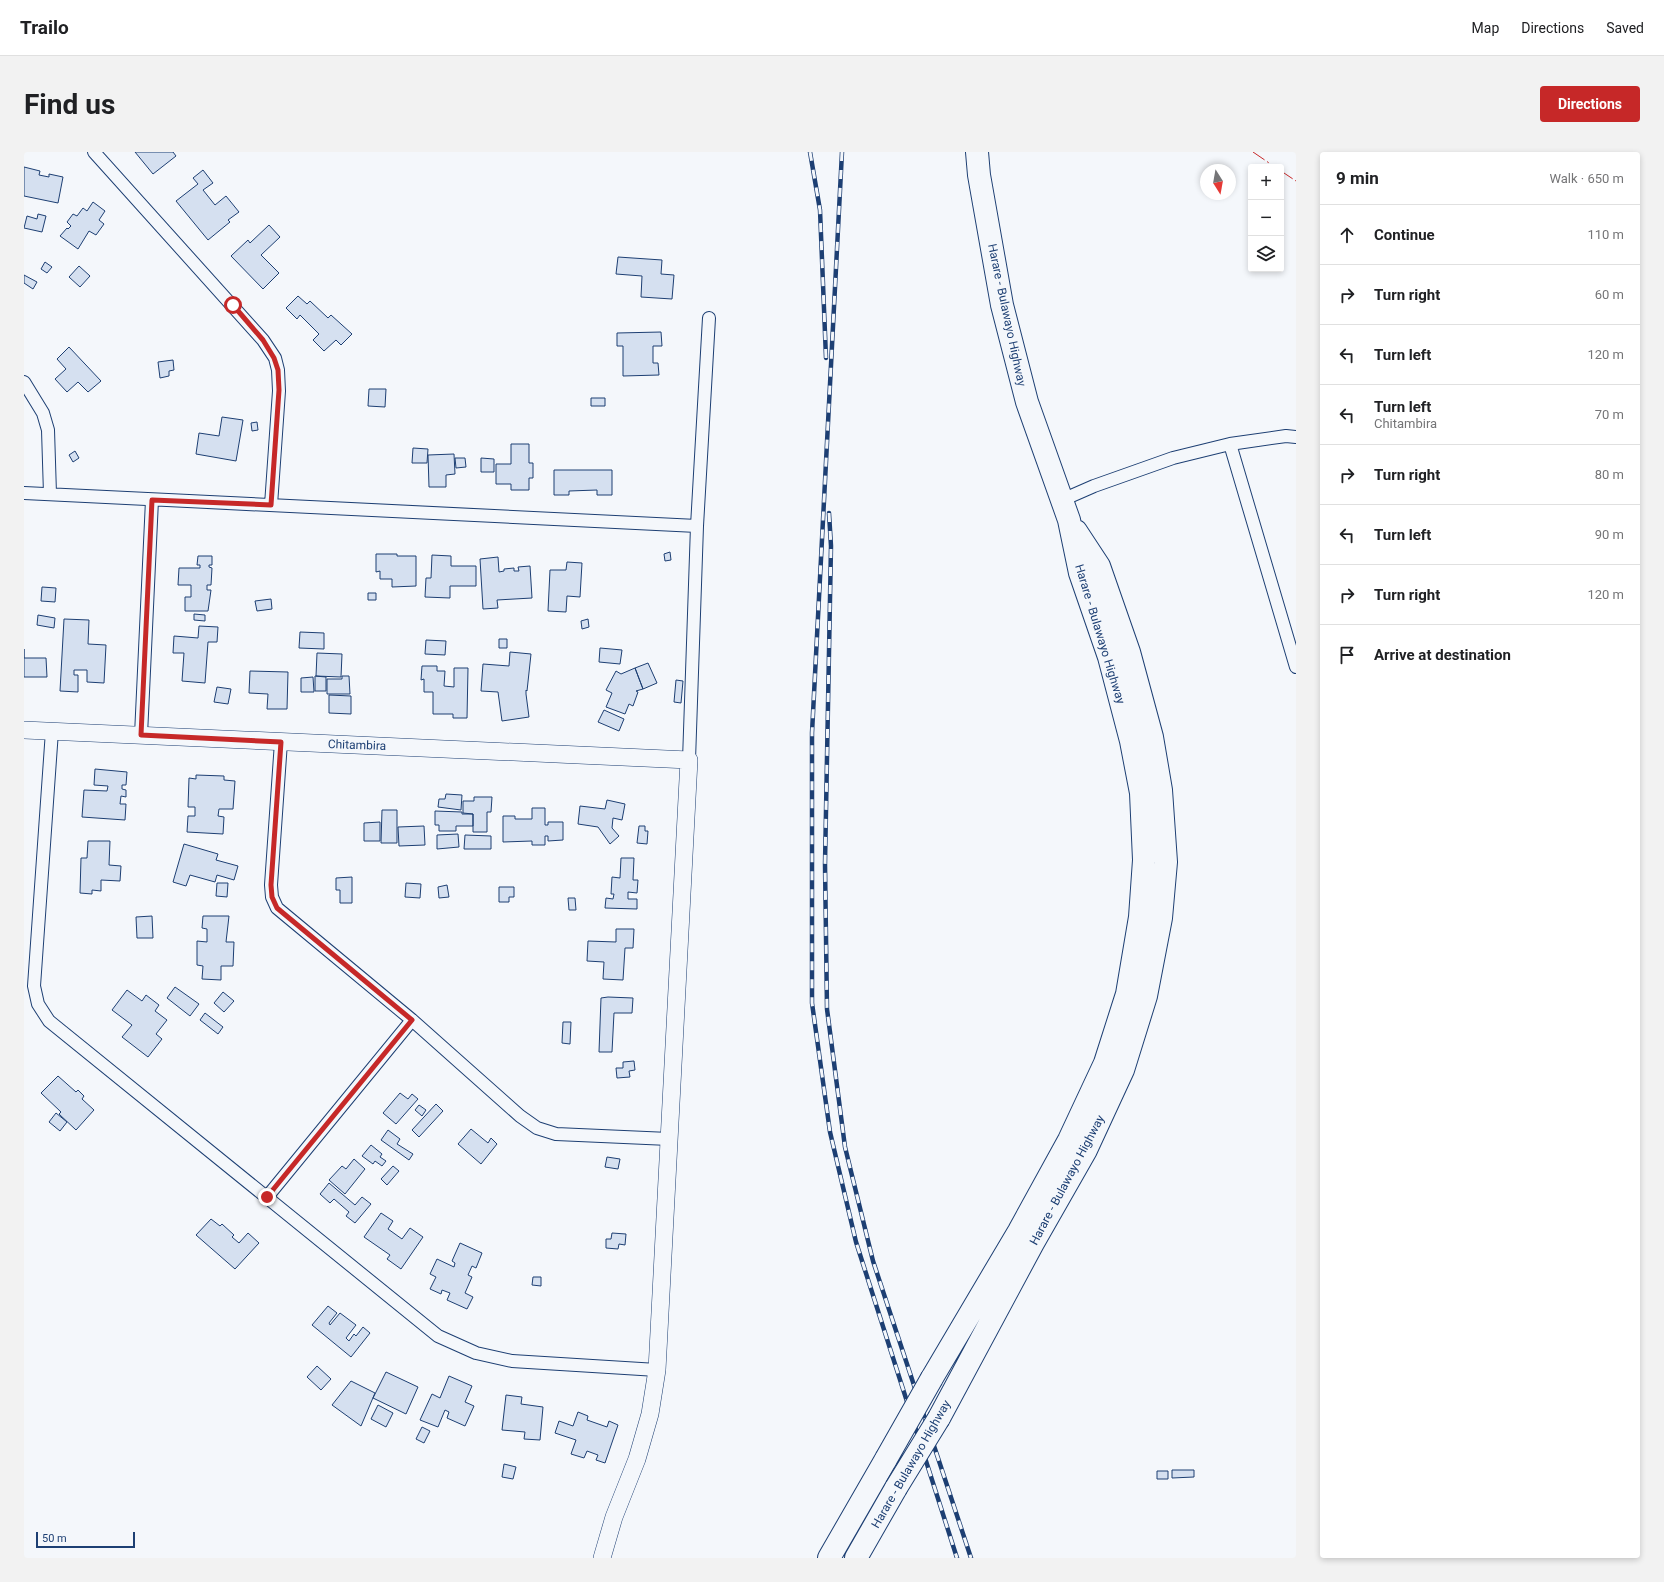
<!DOCTYPE html>
<html lang="en">
<head>
<meta charset="utf-8">
<style>
	body { margin:0; font-family:Roboto,sans-serif; background:#f2f2f2; color:#202124 }
	.controls { position:absolute; right:12px; top:12px; display:grid; overflow:hidden; border-radius:4px; box-shadow:0 2px 6px #0003 }
	.controls button { width:36px; height:36px; display:grid; place-items:center; padding:0; border:0; border-bottom:1px solid #e0e0e0; background:#fff; color:#202124; font:20px sans-serif }
	.compass { position:absolute; left:1176px; top:12px; width:36px; height:36px; border-radius:50%; background:#fff; box-shadow:0 2px 6px #0003; rotate:169deg }
	.scale { position:absolute; left:12px; bottom:10px; width:99px; box-sizing:border-box; padding-left:4px; border:2px solid #1d3f73; border-top:0; font-size:11px; line-height:14px; white-space:nowrap; color:#1d3f73; -webkit-text-stroke:3px #f4f7fb; paint-order:stroke }
	.stop { position:absolute; width:12px; height:12px; margin:-9px; border:3px solid #c62828; border-radius:50%; background:#fff }
	.stop.end { background:#c62828; border-color:#fff; box-shadow:0 1px 4px #0008 }
	.list { margin:0; padding:0; list-style:none }
	h2 { display:flex; justify-content:space-between; align-items:center; height:52px; margin:0; padding:0 16px; font-size:17px }
	h2 small { font-size:13px; font-weight:400; color:#757577 }
	.list li { display:grid; grid-template-columns:26px 1fr auto; gap:12px; align-items:center; box-sizing:border-box; height:60px; padding:0 16px; border-top:1px solid #e0e0e0 }
	.list b { display:block; font-size:15px; white-space:nowrap }
	.list p { margin:0; font-size:13px; white-space:nowrap; color:#757577 }
	.list em { font-size:13px; font-style:normal; color:#757577 }
	.icon { flex:none; width:22px; height:22px; fill:none; stroke:currentColor; stroke-width:2; stroke-linecap:round; stroke-linejoin:round }
	.map { position:relative; flex:none; width:1272px; height:1406px; overflow:hidden; border-radius:4px }
	header { display:flex; align-items:center; gap:24px; box-sizing:border-box; height:56px; padding:0 20px; background:#fff; border-bottom:1px solid #e0e0e0 }
	header strong { font-size:19px }
	nav { display:flex; gap:22px; margin-inline-start:auto; font-size:14px }
	.intro { display:flex; align-items:center; justify-content:space-between; box-sizing:border-box; height:96px; padding:0 24px }
	h1 { margin:0; font-size:28px }
	.button { padding:10px 18px; border-radius:4px; background:#c62828; color:#fff; font-size:14px; font-weight:700 }
	main { display:flex; gap:24px; padding:0 24px }
	aside { flex:1; background:#fff; border-radius:4px; box-shadow:0 2px 6px #0003 }
	.map>svg:first-child { display:block }
	.building { fill:#d5e0f0; stroke:#1d3f73 }
	.lines { fill:none; stroke-linecap:round; stroke-linejoin:round }
	.street-casing { stroke:#1d3f73; stroke-width:14 }
	.secondary-casing { stroke:#1d3f73; stroke-width:18 }
	.highway-casing { stroke:#1d3f73; stroke-width:24 }
	.street { stroke:#f4f7fb; stroke-width:12 }
	.secondary { stroke:#f4f7fb; stroke-width:17 }
	.highway { stroke:#f4f7fb; stroke-width:22 }
	.rail-casing { stroke:#1d3f73; stroke-width:4.5 }
	.rail { stroke:#f4f7fb; stroke-width:3; stroke-dasharray:9; stroke-linecap:butt }
	.highway-bridge-casing { stroke:#1d3f73; stroke-width:24; stroke-linecap:butt }
	.highway-bridge { stroke:#f4f7fb; stroke-width:22 }
	.power { stroke:#c62828; stroke-width:1; stroke-dasharray:14 3 2 3; stroke-linecap:butt }
	.route { stroke:#c62828; stroke-width:5 }
	.labels { text-anchor:middle; dominant-baseline:central; stroke-width:3; stroke-linejoin:round; paint-order:stroke }
	.street-label { font-size:12px; fill:#1d3f73; stroke:#f4f7fb }
</style>
</head>
<body>
<header>
<strong>Trailo</strong>
<nav><a>Map</a><a>Directions</a><a>Saved</a></nav>
</header>
<div class="intro"><h1>Find us</h1><a class="button">Directions</a></div>
<main>
<div class="map">
<svg width="1272" height="1406" viewBox="0 0 1272 1406">
	<rect width="100%" height="100%" fill="#f4f7fb"/>
	<path class="building" d="M111 0H149L152 4 129 22Z
		M0 15 16 19 15 23 25 25V22L39 25 34 51 0 44Z
		M179 18 189 31 179 38 191 53 202 44 215 60 204 68 206 70 184 88 152 49 174 32 169 26Z
		M69 50 81 59 75 68 80 72 72 83 65 79 54 97 36 84 43 76 44 77 47 74 43 70 49 62 53 64 59 56 63 59Z
		M14 62 22 64 18 80 0 76 3 64 13 67Z
		M245 73 256 85 237 103 255 121 239 137 207 104 224 88 226 91Z
		M594 105 638 108 637 122 650 123 648 147 617 145 618 124 592 122Z
		M21 110 28 115 23 121 17 117Z
		M55 114 66 124 56 135 45 125Z
		M0 123 13 130 9 137 0 131Z
		M274 144 283 152 286 149 304 166 307 163 328 182 317 193 312 188 300 199 289 188 295 182 276 163 273 167 262 156Z
		M637 180 638 194H629V211H634L635 223 599 224V194H593V181Z
		M45 195 77 229 64 240 54 230 43 240 31 227 42 217 33 207Z
		M149 208 150 218 145 219V224L136 226 134 210Z
		M345 237H362L361 255 344 254Z
		M567 246H581V254H567Z
		M198 265 219 268 212 309 172 302 175 281 195 284Z
		M233 270 234 278 228 279 227 271Z
		M487 292H505V311H509V326H505V338H487V332H472V312H487Z
		M389 296 404 297 403 311H388Z
		M51 299 55 306 49 310 45 303Z
		M430 302 431 322 422 323V335H405L404 303Z
		M431 306H441L442 315 432 316Z
		M457 306 470 307V320H457Z
		M530 318H588V343H573V338L545 339V343H530Z
		M646 400 647 408 641 409 640 402Z
		M352 402H373V404H392V434L368 435V427H356V419L352 420Z
		M408 403 427 404V414H452V434H426V446L401 445 402 426H407Z
		M174 404H188V413H185V415L188 416 187 433H183V438H187L184 459H161V445H167V433H154L155 416H176V413H173Z
		M474 405 475 420 480 419V417L490 416V419H495L494 415 506 414 508 446 473 448 474 456 459 457 456 407Z
		M543 410 558 411 556 445 543 444 542 460 524 459 526 418H542Z
		M18 435 32 436 31 450 17 449Z
		M344 441H352V448H344Z
		M247 447 248 457 233 459 231 449Z
		M170 462 181 463V469L170 468Z
		M14 463 31 466 30 476 13 473Z
		M40 467 65 468 64 492 82 493 80 531 63 530V518H50V523H54V540L36 539Z
		M564 467 565 475 558 477 557 469Z
		M175 474 194 475 193 490H184L181 531 158 529 160 501H149L150 484 174 486Z
		M276 480 300 481V497L275 496Z
		M475 487H483V496H475Z
		M402 488 422 489 421 503 401 502Z
		M576 496 598 498 596 512 575 510Z
		M0 497V506H22L23 525H0Z
		M486 500 507 502 503 539 502 538V542L505 565 478 569 474 540 457 539 459 512 485 514Z
		M293 501 318 502 317 525 292 524Z
		M624 511 633 531 619 537 611 516Z
		M398 514H413V519H421L420 534 430 535V516H444L443 566H429V562H409V540H400V527L397 528Z
		M611 516 619 537 612 539 614 540 609 554 605 552 601 562 582 555 588 541 582 538 592 519 597 522Z
		M226 519 264 520 263 557H243L244 542 225 541Z
		M291 524 302 525V539H291Z
		M318 524H325L326 542H303V527H318Z
		M289 525 290 540H277V526Z
		M652 528 659 529 657 551 650 550Z
		M193 535 207 537 204 552 190 550Z
		M305 543 327 544V562L305 561Z
		M580 558 600 567 595 579 574 570Z
		M71 617 103 620 102 633H98V637L102 638V645L97 644 96 652H102L101 668 58 665 60 638 83 639 84 634 70 633Z
		M172 623 200 624V628L211 629 209 657H195L194 664 200 665 199 682 163 680 164 664H171V655H164L165 626 172 627Z
		M422 642 438 643 437 658 414 655 415 647H421Z
		M450 645H468L467 660H463V680H449V662L439 661V649H450Z
		M583 648 601 652 598 668 589 666 588 676 595 684 586 692 574 675 554 672 556 654 581 657Z
		M508 656H521V673H524V670H539V688L524 689V684H521V693H508V689L479 690V664H491V667H508Z
		M358 658H373V691H357Z
		M411 659 438 660V662H449V674H432V679H415V673H411Z
		M356 670V689H340V671Z
		M400 674 401 693 375 694 374 675Z
		M615 674H621V679H624L623 692 613 691Z
		M434 682 435 695 413 697V683Z
		M441 683 467 684V697H440Z
		M64 689H86L85 713 97 714 96 729 77 728V739L68 738V742L56 741 57 706H63Z
		M160 692 194 702 192 708 214 714 210 728 193 723 191 730 166 723 162 734 149 730Z
		M597 706H610L609 728H614L613 741 604 740V747H613V757L581 756 582 746 589 747 590 742H587L588 725 596 726Z
		M328 725V751H316V738H312V726Z
		M193 731H204L203 745 192 744Z
		M382 731 397 732 396 746 381 745Z
		M423 733 425 745 415 746 414 735Z
		M475 735H490V745H485V750H475Z
		M544 746H551L552 758H545Z
		M128 764 129 786H113L112 765Z
		M179 764H205L202 790H210L209 814H197V828L178 827 179 814 173 813V789L183 790V777L178 776Z
		M592 777H610L609 796H601L599 828 579 827 580 810 563 809 564 789 592 790Z
		M151 835 175 852 166 864 143 846Z
		M103 838 118 849 122 843 135 853 131 859 143 868 132 882 138 887 124 905 98 885 108 873 88 858Z
		M199 840 210 849 200 860 190 851Z
		M584 845 609 846 608 861H590L588 900H575L577 846Z
		M181 861 199 875 194 882 176 868Z
		M539 870H547L546 892 538 891Z
		M610 909 611 918 605 919 606 925 593 926 592 916H599V910Z
		M34 924 52 940 54 938 60 944 58 947 70 958 52 978 35 962 37 960 17 941Z
		M376 941 384 947 388 942 394 947 372 972 359 961Z
		M412 952 419 959 395 985 388 978Z
		M395 953 402 958 398 964 391 958Z
		M32 961 43 970 36 979 25 970Z
		M447 977 464 991 467 986 473 992 457 1012 434 992Z
		M364 978 376 987 373 992 389 1002 385 1008 357 988Z
		M347 993 358 1002 356 1005 362 1009 358 1014 351 1009 349 1012 338 1004Z
		M583 1005 596 1007 594 1017 581 1015Z
		M330 1007 341 1017 321 1042 305 1028 318 1014 322 1017Z
		M369 1014 375 1019 363 1033 357 1027Z
		M305 1031 331 1053 338 1045 347 1052 331 1071 322 1064 325 1060 310 1047 306 1051 296 1042Z
		M357 1061 369 1069 364 1077 378 1087 386 1076 399 1085 377 1117 363 1107 366 1103 340 1085Z
		M187 1067 196 1074 198 1072 210 1083 208 1085 215 1091 224 1081 235 1091 211 1117 172 1083Z
		M588 1081 602 1082 601 1093 595 1092 594 1097 582 1096V1087H587Z
		M436 1091 458 1101 452 1116 448 1114 444 1123 448 1125 441 1141 449 1145 443 1157 423 1148 426 1141 418 1138 417 1142 406 1137 412 1125 406 1122 413 1107 430 1115 431 1111 428 1109Z
		M509 1125H517V1134L508 1133Z
		M304 1154 313 1161 305 1171 306 1173 316 1161 332 1173 322 1186 325 1189 330 1182 332 1184 339 1175 346 1181 327 1205 288 1173Z
		M293 1214 307 1227 297 1238 283 1225Z
		M362 1220 394 1235 382 1262 349 1246Z
		M425 1224 448 1234 441 1250 450 1254 441 1274 423 1266 425 1260 421 1258 414 1275 396 1268 408 1242 416 1246Z
		M327 1229 351 1241 337 1274 308 1253Z
		M482 1243 498 1245 497 1252 519 1255 516 1288 500 1287 501 1280 478 1278Z
		M354 1253 369 1261 362 1275 347 1267Z
		M554 1260 564 1264 563 1268 583 1275 585 1269 594 1273 581 1311 572 1308 574 1303 563 1299 560 1306 547 1302 552 1288 531 1281 535 1269 549 1274Z
		M398 1275 406 1279 400 1291 392 1287Z
		M480 1312 492 1315 489 1327 478 1325Z
		M1148 1318H1170V1325L1148 1326Z
		M1133 1319H1144V1327H1133Z"/>
	<g class="lines">
		<g class="street-casing">
			<path id="street" d="M70 0 239 188 251 206 254 218 255 239 247 353
				M0 230 19 261 24 278 26 342
				M1206 292 1262 284 1272 285
				M0 341 673 374
				M1038 348 1070 334 1149 306 1206 292 1272 515
				M28 579 10 834 14 852 25 869 414 1184 452 1201 488 1209 633 1218
				M117 583 128 348
				M257 590 247 733 248 745 253 756 388 868 496 964 513 976 532 982 645 987
				M665 608 673 374 685 166
				M243 1045 388 868"/>
		</g>
		<g class="secondary-casing">
			<path id="secondary" d="M0 578 665 608 633 1218 626 1262 613 1307 590 1365 578 1406"/>
		</g>
		<g class="highway-casing">
			<path id="highway" d="M908 1226 995 1079 1045 988 1081 911 1103 842 1116 765 1120 708 1117 641 1107 589 1085 505 1056 421 1045 368 1003 250 978 153 955 23 953 0
				M915 1266 1009 1091 1062 998 1099 918 1122 844 1137 766 1142 710 1137 638 1128 585 1105 500 1075 414 1052 379
				M805 1406 862 1307
				M832 1406 872 1336"/>
		</g>
		<use href="#street" class="street"/>
		<use href="#secondary" class="secondary"/>
		<use href="#highway" class="highway"/>
		<g class="rail-casing">
			<path id="rail" d="M786 0 796 58 802 206
				M818 0 788 581V851L806 980 832 1090 933 1406
				M805 361 807 394 801 712 803 857 821 995 849 1109 947 1406"/>
		</g>
		<use href="#rail" class="rail"/>
		<g class="highway-bridge-casing">
			<path id="highway-bridge" d="M862 1307 908 1226
				M872 1336 915 1266"/>
		</g>
		<use href="#highway-bridge" class="highway-bridge"/>
		<path class="power" d="M1229 0 1251 15
			M1257 19 1272 29"/>
	</g>
	<g class="lines">
		<path class="route" d="M209 153 239 188 250 206 254 218 255 238 247 353 128 348 117 583 257 590 247 733 248 745 253 756 388 868 243 1045"/>
	</g>
	<g class="labels">
		<g class="street-label">
			<text transform="translate(983 163) rotate(78)">Harare - Bulawayo Highway</text>
			<text transform="translate(1076 482) rotate(73)">Harare - Bulawayo Highway</text>
			<text transform="translate(333 593) rotate(2)">Chitambira</text>
			<text transform="translate(1043 1028) rotate(-62)">Harare - Bulawayo Highway</text>
			<text transform="translate(887 1312) rotate(-60)">Harare - Bulawayo Highway</text>
		</g>
	</g>
</svg>
<div class="controls">
<button>+</button>
<button>−</button>
<button><svg class="icon" aria-label="layers" viewBox="0 0 24 24"><path d="M12 4l9 5-9 5-9-5zM3 14l9 5 9-5"/></svg></button>
</div>
<svg class="compass" viewBox="-18 -18 36 36"><path d="M0-13l5 13h-10z" fill="#e53935"/><path d="M0 13l5-13h-10z" fill="#757577"/></svg>
<div class="scale">50 m</div>
<div class="stop" style="left:209px;top:153px"></div>
<div class="stop end" style="left:243px;top:1045px"></div>
</div>
<aside>
<h2>9 min<small>Walk · 650 m</small></h2>
<ul class="list">
<li><svg class="icon" aria-label="ahead" viewBox="0 0 24 24"><path d="M12 20V5M6 11l6-6 6 6"/></svg><div><b>Continue</b></div><em>110 m</em></li>
<li><svg class="icon" aria-label="right" viewBox="0 0 24 24"><path d="M7 20v-9h11M14 6l5 5-5 5"/></svg><div><b>Turn right</b></div><em>60 m</em></li>
<li><svg class="icon" aria-label="left" viewBox="0 0 24 24"><path d="M17 20v-9H6M10 6l-5 5 5 5"/></svg><div><b>Turn left</b></div><em>120 m</em></li>
<li><svg class="icon" aria-label="left" viewBox="0 0 24 24"><path d="M17 20v-9H6M10 6l-5 5 5 5"/></svg><div><b>Turn left</b><p>Chitambira</p></div><em>70 m</em></li>
<li><svg class="icon" aria-label="right" viewBox="0 0 24 24"><path d="M7 20v-9h11M14 6l5 5-5 5"/></svg><div><b>Turn right</b></div><em>80 m</em></li>
<li><svg class="icon" aria-label="left" viewBox="0 0 24 24"><path d="M17 20v-9H6M10 6l-5 5 5 5"/></svg><div><b>Turn left</b></div><em>90 m</em></li>
<li><svg class="icon" aria-label="right" viewBox="0 0 24 24"><path d="M7 20v-9h11M14 6l5 5-5 5"/></svg><div><b>Turn right</b></div><em>120 m</em></li>
<li><svg class="icon" aria-label="arrive" viewBox="0 0 24 24"><path d="M6 21V4h12l-3 4 3 4H6"/></svg><div><b>Arrive at destination</b></div></li>
</ul>
</aside>
</main>
</body>
</html>
